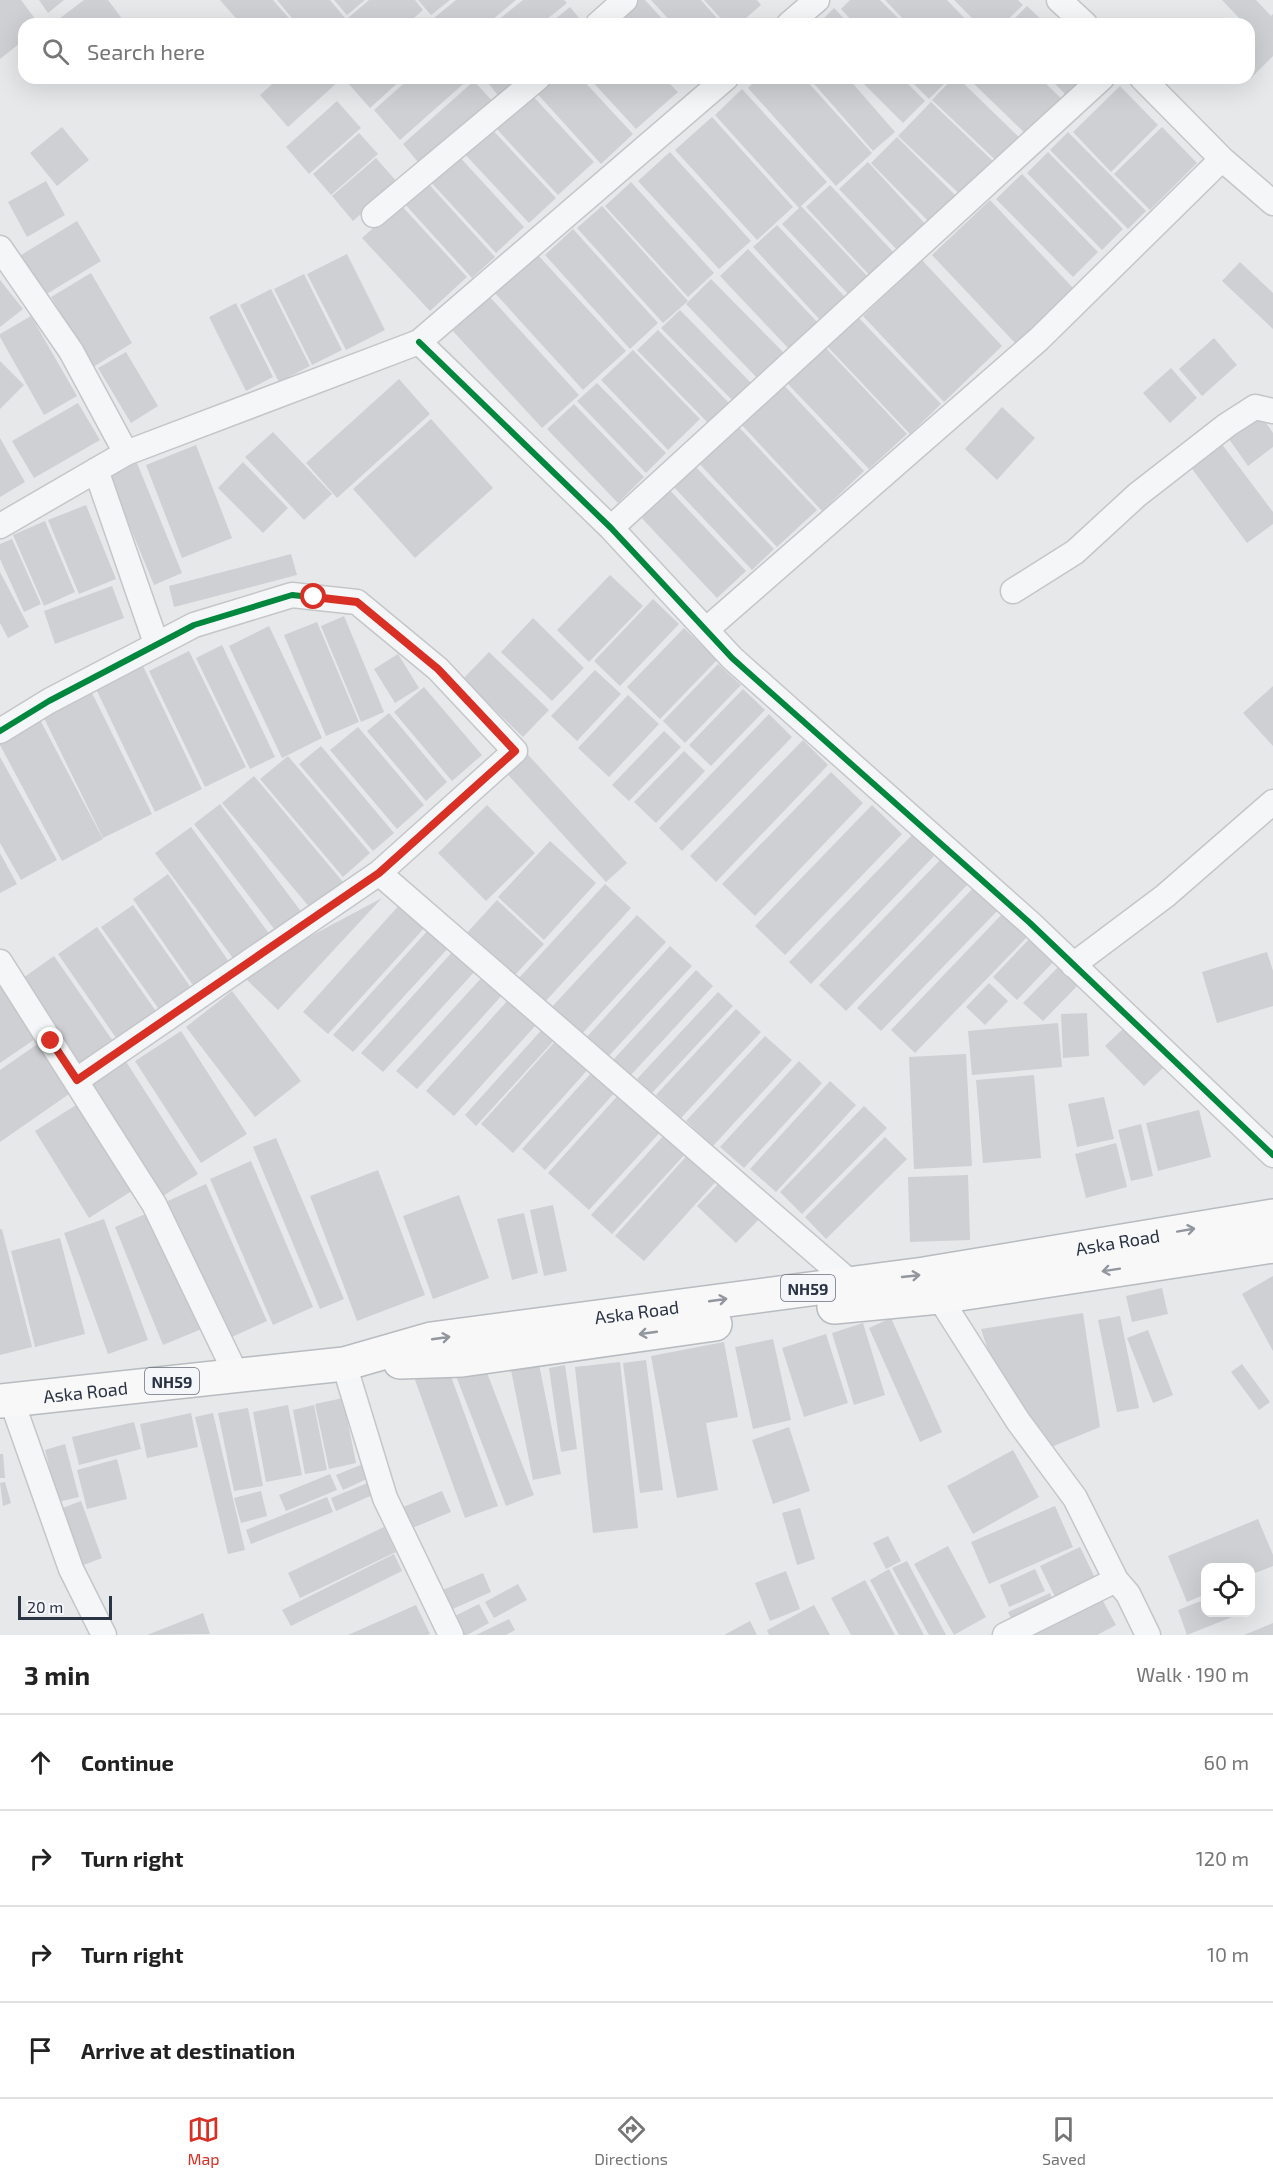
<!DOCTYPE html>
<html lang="en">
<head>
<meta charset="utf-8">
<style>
	body { margin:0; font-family:"Exo 2",sans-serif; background:#f2f2f2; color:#222 }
	.controls { position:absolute; right:18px; bottom:18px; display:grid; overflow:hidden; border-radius:12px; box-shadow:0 6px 24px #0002 }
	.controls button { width:54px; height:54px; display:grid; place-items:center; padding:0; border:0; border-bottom:2px solid #e0e0e0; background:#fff; color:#222; font:30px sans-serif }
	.scale { position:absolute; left:18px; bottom:15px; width:94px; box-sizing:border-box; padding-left:6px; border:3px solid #2b3445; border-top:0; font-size:16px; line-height:21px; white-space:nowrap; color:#2b3445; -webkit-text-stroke:4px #f4f6f9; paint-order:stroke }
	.stop { position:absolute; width:18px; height:18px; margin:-14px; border:4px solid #d93025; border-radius:50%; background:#fff }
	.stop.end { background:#d93025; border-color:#fff; box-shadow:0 2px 6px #0008 }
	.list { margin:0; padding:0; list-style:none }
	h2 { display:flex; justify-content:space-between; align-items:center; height:78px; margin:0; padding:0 24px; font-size:26px }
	h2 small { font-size:20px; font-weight:400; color:#767676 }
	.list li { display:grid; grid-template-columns:39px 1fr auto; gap:18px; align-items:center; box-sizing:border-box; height:96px; padding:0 24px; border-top:2px solid #e0e0e0 }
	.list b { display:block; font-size:22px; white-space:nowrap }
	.list em { font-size:20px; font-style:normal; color:#767676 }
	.icon { flex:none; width:33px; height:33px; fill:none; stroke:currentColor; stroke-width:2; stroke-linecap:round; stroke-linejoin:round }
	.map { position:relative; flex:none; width:1273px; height:1635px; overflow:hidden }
	.search { position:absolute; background:#fff; box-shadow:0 6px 24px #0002; left:18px; right:18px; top:18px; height:66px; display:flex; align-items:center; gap:15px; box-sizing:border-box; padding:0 21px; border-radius:18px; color:#767676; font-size:22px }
	.sheet { height:462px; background:#fff }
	nav { display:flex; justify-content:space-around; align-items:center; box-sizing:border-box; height:84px; border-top:2px solid #e0e0e0; background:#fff; font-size:16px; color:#767676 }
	nav a { display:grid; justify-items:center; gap:3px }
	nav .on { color:#d93025 }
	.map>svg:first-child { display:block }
	.building { fill:#ced0d3 }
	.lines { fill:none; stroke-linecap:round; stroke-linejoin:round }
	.minor-casing { stroke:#c4c6c8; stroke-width:27 }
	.trunk-casing { stroke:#b8bbbf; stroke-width:36 }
	.minor { stroke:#f5f6f7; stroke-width:24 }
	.trunk { stroke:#f8f8f8; stroke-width:33 }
	.cycleway-casing { stroke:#f4f6f9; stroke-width:10 }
	.cycleway { stroke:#00873e; stroke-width:6 }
	.oneway { stroke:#92969e }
	.route { stroke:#d93025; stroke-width:8 }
	.labels { text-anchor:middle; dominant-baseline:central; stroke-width:6; stroke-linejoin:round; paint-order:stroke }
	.shield { fill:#f4f6f9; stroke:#676e7b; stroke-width:1.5 }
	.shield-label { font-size:16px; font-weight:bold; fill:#2b3445 }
	.street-label { font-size:18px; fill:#2b3445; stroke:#f4f6f9 }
</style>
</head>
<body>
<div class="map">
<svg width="1273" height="1635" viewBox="0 0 1273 1635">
	<rect width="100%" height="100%" fill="#e6e8ea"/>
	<path class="building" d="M0 0H21L39 24H24V40L0 59Z
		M39 0H64L48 13Z
		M84 0H108L126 24H56L55 22Z
		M220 0H273L294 24H241Z
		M277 0H330L345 18 339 24H297Z
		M334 0H365L347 15Z
		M369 0H415L423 10 407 24H341Z
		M418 0H450L431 15Z
		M456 0H516L487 24H438L434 18Z
		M523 0H564L567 3 541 24H493Z
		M631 0H645L667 24H619L612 17Z
		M651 0H701L722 24H673Z
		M704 0H757L761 5 739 24H726Z
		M850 0H880L904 24H855L841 9Z
		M885 0H947L970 24H908Z
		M954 0H1018L1023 5 1003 24H978Z
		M1222 0H1256L1271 16 1273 14V56L1251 78 1249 24H1237L1241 20Z
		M1027 6 1046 24H1009Z
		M570 7 584 24H549Z
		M834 8 849 24H818Z
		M279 78H336L339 81 288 127 260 95Z
		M351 78H403L370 108 347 82Z
		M410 78H470L400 140 374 110Z
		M484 78H527L501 99Z
		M546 78H581L633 134 601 164 533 89Z
		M589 78H664L678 92 636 129Z
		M759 78H804L872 153 836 186 748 88Z
		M809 78H848L895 132 873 151Z
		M858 78H902L925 101 903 123Z
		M908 78H950L929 99Z
		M953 78H958L1026 144 1003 167 932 100Z
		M968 78H1040L1068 105 1033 141Z
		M1049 78H1093L1071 100Z
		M474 81 495 104 423 168 403 144Z
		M1120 86 1158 125 1111 172 1073 132Z
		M742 89 827 182 801 206 870 279 851 297 782 224 799 208 715 115Z
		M529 92 594 162 558 195 493 125Z
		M337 101 361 128 309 174 286 147Z
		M931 102 998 166 966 200 898 136Z
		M712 117 793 207 757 240 675 150Z
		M488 125 556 198 529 223 461 150Z
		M62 127 89 160 57 186 30 153Z
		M1162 127 1197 163 1150 210 1114 174Z
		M1068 132 1146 211 1128 229 1050 150Z
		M359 133 378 154 331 195 313 174Z
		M897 137 960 200 933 226 871 163Z
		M670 152 751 241 719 269 638 181Z
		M1048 152 1123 229 1102 250 1027 173Z
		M456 153 524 227 496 253 428 179Z
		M376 158 397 182 353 221 332 196Z
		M868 162 929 228 901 254 839 189Z
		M1022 174 1098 252 1073 277 996 199Z
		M425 180 495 257 472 278 402 201Z
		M46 181 65 215 27 237 8 202Z
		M631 182 714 273 688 297 605 206Z
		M830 185 897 256 873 279 806 207Z
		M990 200 1074 289 1016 344 932 255Z
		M400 204 467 277 430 311 362 238Z
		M602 206 688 301 663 323 577 228Z
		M77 221 101 261 45 295 21 255Z
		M777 225 846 298 821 321 753 247Z
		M573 229 658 323 630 349 545 255Z
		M748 249 819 324 790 350 720 276Z
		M347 254 385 330 346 350 307 274Z
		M537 254 626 351 583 390 494 292Z
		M922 260 1002 346 944 402 863 316Z
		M1240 262 1273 293V329L1222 281Z
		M91 273 132 343 93 367 51 297Z
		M304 274 342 350 312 365 274 289Z
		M711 279 786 355 760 381 686 304Z
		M0 280 23 309 0 327Z
		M271 289 310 366 279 382 240 305Z
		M489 296 579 395 542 428 452 330Z
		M236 303 273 377 246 391 209 317Z
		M680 310 753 385 735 403 661 328Z
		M31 316 77 396 44 415 0 337V334Z
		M858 317 941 404 910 434 827 346Z
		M658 330 731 405 710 425 637 350Z
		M1214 338 1237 365 1202 396 1179 369Z
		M825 347 907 434 869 469 787 383Z
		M633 350 700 419 668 450 601 380Z
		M126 352 158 406 131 423 98 368Z
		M0 361 24 385 0 409Z
		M1171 368 1197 398 1170 423 1143 393Z
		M399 379 430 414 337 498 306 463Z
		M781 382 864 471 822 511 739 422Z
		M597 383 666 453 646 473 577 401Z
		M78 403 100 440 34 478 12 441Z
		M574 404 644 477 618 503 547 429Z
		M1002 407 1035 438 997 480 965 449Z
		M1261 416 1273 433V447L1248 466 1229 439Z
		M431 419 493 488 415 558 353 489Z
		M735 423 817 510 777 547 696 460Z
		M273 432 332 494 304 520 245 457Z
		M0 438 25 482 0 497Z
		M1221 443 1273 512V524L1247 543 1190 466Z
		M196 445 232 538 182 558 146 465Z
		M243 462 288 508 263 533 218 488Z
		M137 463 182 573 154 585 108 474Z
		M692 463 774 549 752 570 670 483Z
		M665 485 746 571 717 598 636 512Z
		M86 505 116 579 79 594 48 520Z
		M45 521 75 592 44 606 13 535Z
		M12 539 41 604 24 612 0 559V544Z
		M291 554 297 575 174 607 169 586Z
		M0 572 29 627 8 638 0 623Z
		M610 575 643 606 589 662 557 630Z
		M112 586 124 618 55 644 44 611Z
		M653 599 679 624 620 686 594 661Z
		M344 616 384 712 361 722 321 626Z
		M533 618 584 668 552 701 501 652Z
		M317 622 359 722 326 736 284 635Z
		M269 626 322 738 282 758 229 646Z
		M684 628 717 660 660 719 627 687Z
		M222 645 275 757 250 769 196 658Z
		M189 651 246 767 205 787 149 671Z
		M489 652 549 710 523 737 463 679Z
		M398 654 419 688 395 703 374 669Z
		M718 664 741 685 685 743 663 721Z
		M143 666 202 789 155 812 96 689Z
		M595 670 621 694 577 741 551 716Z
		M1273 686V746L1243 713Z
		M424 687 482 755 452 781 394 712Z
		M90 689 152 814 103 838 42 714Z
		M743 689 765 710 711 766 689 745Z
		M628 695 659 724 609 777 578 748Z
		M389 713 447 782 426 801 367 731Z
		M37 714 103 839 62 861 0 745V733Z
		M769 714 792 737 682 851 659 828Z
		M358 727 424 805 397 829 330 750Z
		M664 731 681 747 629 801 612 785Z
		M803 740 828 765 716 882 690 856Z
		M321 746 394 833 373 851 299 764Z
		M522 748 627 863 606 882 501 767Z
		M684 751 705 771 656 823 634 802Z
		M288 756 370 853 343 877 260 779Z
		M0 757 57 860 21 880 0 843Z
		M831 772 863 803 755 916 722 884Z
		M254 776 343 882 311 909 222 803Z
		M220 804 306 918 281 938 194 824Z
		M487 805 535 853 486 901 438 853Z
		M872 805 902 834 785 955 755 926Z
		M191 827 273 939 238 965 155 853Z
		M912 835 934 856 811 984 789 962Z
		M550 841 596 883 544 940 498 897Z
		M0 853 17 884 0 893Z
		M942 858 969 883 846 1011 819 985Z
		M168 874 232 966 197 991 133 899Z
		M605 884 631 908 544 1003 518 979Z
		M977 884 1001 907 881 1031 857 1008Z
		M382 898 278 1010 244 977 292 946Z
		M497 900 544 944 511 979 464 936Z
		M402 902 427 925 328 1034 303 1012Z
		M133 905 194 992 163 1015 101 927Z
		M1006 910 1030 934 915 1053 891 1030Z
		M637 915 666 942 580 1036 550 1009Z
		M97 927 160 1017 121 1045 58 954Z
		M431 927 451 945 353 1052 333 1035Z
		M1033 935 1057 958 1017 1000 993 977Z
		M670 946 692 966 605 1060 584 1040Z
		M454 950 476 970 383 1072 361 1053Z
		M1267 952 1273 971V1006L1217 1023 1202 972Z
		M54 956 115 1044 76 1071 16 983Z
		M1062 963 1081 982 1043 1021 1023 1003Z
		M696 970 713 986 630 1076 613 1060Z
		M485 974 505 992 417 1089 396 1071Z
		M989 983 1008 1001 985 1025 966 1007Z
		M2 986 38 1037 0 1063V988Z
		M232 991 301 1081 255 1117 186 1027Z
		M718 992 733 1006 652 1093 637 1079Z
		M509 999 536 1025 454 1116 426 1091Z
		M736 1009 761 1032 681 1118 656 1095Z
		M1087 1013 1089 1056 1063 1058 1061 1014Z
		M1058 1023 1062 1067 972 1075 968 1031Z
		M546 1025 558 1036 476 1126 465 1115Z
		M1125 1027 1163 1068 1144 1086 1105 1046Z
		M181 1031 247 1134 201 1163 135 1061Z
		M765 1036 792 1060 713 1146 686 1121Z
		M559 1037 591 1066 513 1153 481 1124Z
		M39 1043 72 1092 0 1142V1070Z
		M966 1054 972 1166 914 1169 909 1057Z
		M125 1060 198 1174 158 1199 85 1085Z
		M799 1061 822 1083 744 1168 720 1147Z
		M594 1070 617 1090 545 1170 522 1149Z
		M1034 1075 1041 1158 983 1163 976 1080Z
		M830 1081 856 1105 776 1192 750 1169Z
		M621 1092 663 1129 589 1210 548 1173Z
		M1104 1097 1114 1139 1077 1147 1068 1104Z
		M84 1100 138 1187 89 1218 35 1131Z
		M864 1106 887 1128 802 1214 780 1192Z
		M1199 1110 1211 1157 1158 1171 1146 1123Z
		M1141 1124 1153 1176 1131 1181 1118 1130Z
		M666 1133 687 1152 612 1234 591 1215Z
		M885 1137 907 1159 826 1239 805 1217Z
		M276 1138 344 1299 320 1309 253 1147Z
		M1116 1143 1127 1187 1086 1198 1075 1154Z
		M691 1151 720 1177 644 1261 615 1236Z
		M251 1161 313 1307 273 1325 210 1179Z
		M378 1170 425 1295 357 1321 310 1196Z
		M968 1175 970 1240 910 1242 908 1177Z
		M723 1179 762 1216 736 1243 697 1206Z
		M206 1184 267 1321 221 1342 161 1204Z
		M459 1195 489 1278 433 1299 403 1216Z
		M553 1205 567 1271 544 1276 530 1210Z
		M155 1210 204 1328 163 1345 115 1227Z
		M524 1213 538 1273 512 1280 497 1219Z
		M104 1219 148 1340 108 1354 64 1233Z
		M0 1229H2L32 1347 0 1355Z
		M60 1238 85 1334 35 1347 11 1251Z
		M1273 1276V1351L1242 1294Z
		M1162 1288 1168 1314 1132 1322 1126 1296Z
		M1083 1313 1100 1427 1049 1448 996 1375 981 1329Z
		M1120 1316 1139 1408 1117 1412 1098 1320Z
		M891 1318 942 1432 920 1442 869 1328Z
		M863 1323 885 1395 854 1405 832 1333Z
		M1148 1330 1173 1395 1153 1403 1127 1338Z
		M826 1334 848 1403 804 1417 782 1348Z
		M773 1339 791 1420 753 1429 735 1347Z
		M724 1342 738 1417 706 1423 718 1490 677 1498 651 1356Z
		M538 1359 561 1474 533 1480 510 1365Z
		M646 1360 663 1490 640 1493 623 1363Z
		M620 1362 638 1528 593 1533 575 1367Z
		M1242 1364 1270 1402 1259 1410 1231 1372Z
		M484 1365 534 1495 506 1506 456 1376Z
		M565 1365 577 1449 561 1452 549 1368Z
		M448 1368 498 1506 465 1518 415 1380Z
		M343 1398 356 1463 329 1469 315 1404Z
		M288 1405 302 1475 266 1482 253 1412Z
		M314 1405 327 1470 305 1474 293 1410Z
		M248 1408 263 1486 234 1491 218 1413Z
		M191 1413 198 1447 147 1458 140 1424Z
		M213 1413 245 1550 228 1554 195 1417Z
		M134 1422 141 1449 79 1465 72 1437Z
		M789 1427 810 1491 773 1504 752 1440Z
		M65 1444 79 1497 58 1502 45 1450Z
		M1013 1450 1039 1497 973 1534 947 1486Z
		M0 1454H3L5 1478H0Z
		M117 1459 127 1499 87 1509 77 1470Z
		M363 1464 369 1478 343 1490 336 1475Z
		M330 1474 337 1490 286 1511 279 1495Z
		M5 1482 11 1503 3 1506 0 1483Z
		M370 1482 375 1494 336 1511 331 1498Z
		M261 1491 267 1516 241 1523 234 1498Z
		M442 1491 451 1512 405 1531 396 1510Z
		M327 1497 333 1512 251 1544 246 1530Z
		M81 1501 102 1558 81 1566 60 1509Z
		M1055 1506 1073 1547 989 1584 971 1542Z
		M800 1508 815 1559 797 1565 782 1513Z
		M1258 1519 1273 1555V1566L1250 1575V1568H1206V1594L1187 1602 1168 1556Z
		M384 1527 396 1552 300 1598 288 1573Z
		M888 1536 901 1561 886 1569 873 1543Z
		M948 1546 986 1617 954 1635 914 1564Z
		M1080 1547 1098 1584 1058 1603 1040 1566Z
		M394 1554 402 1571 291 1626 282 1610Z
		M907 1561 946 1635H929L892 1568Z
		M889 1569 924 1635H899L870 1580Z
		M1035 1569 1045 1591 1009 1607 1000 1585Z
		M786 1571 800 1609 770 1621 755 1583Z
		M483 1573 491 1592 446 1612 438 1592Z
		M865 1580 895 1635H851L831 1598Z
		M518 1584 527 1600 494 1618 485 1602Z
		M1098 1592 1116 1625 1097 1635H1019Z
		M1050 1593 1055 1606 1014 1624 1008 1612Z
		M1206 1599V1612L1242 1613 1187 1635 1178 1610Z
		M479 1604 489 1623 467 1635H460L451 1618Z
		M416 1605 430 1634 427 1635H348Z
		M814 1605 830 1635H769L767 1630Z
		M203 1613 210 1634 147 1635Z
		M509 1619 515 1630 506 1635H476Z
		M750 1621 757 1635H724Z
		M1273 1623V1635H1244Z"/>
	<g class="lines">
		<g class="minor-casing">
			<path id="minor" d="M1059 0 1085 24
				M598 24 625 0
				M789 24 817 0
				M1142 78 1222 159 1273 203
				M374 215 538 78
				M0 248 71 351 126 453
				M419 342 611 528 732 658 1030 923 1273 1155
				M96 470 156 643
				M0 526 126 453 419 342 726 78
				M611 528 1102 78
				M1013 591 1075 552 1137 495 1227 425 1255 407 1273 411
				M707 629 1039 339 1222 159
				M0 731 49 701 194 625 292 595 357 602 438 669 515 751 379 873 77 1080
				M379 873 850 1282
				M0 962 154 1204 236 1374
				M1073 965 1165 896 1273 802
				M939 1297 1018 1421 1075 1498 1116 1580 1128 1594 1148 1635
				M344 1364 385 1498 451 1635
				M11 1399 71 1569 104 1635
				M1005 1635 1116 1580"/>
		</g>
		<g class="trunk-casing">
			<g id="trunk">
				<path d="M834 1307 939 1297 1273 1246"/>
				<path d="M400 1362 462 1360 715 1324"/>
				<path id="s1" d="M0 1401 344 1364 431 1339 924 1274 1273 1216"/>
			</g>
		</g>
		<use href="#minor" class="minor"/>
		<use href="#trunk" class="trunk"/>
		<g class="cycleway-casing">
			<path id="cycleway" d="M419 342 611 528 732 658 1030 923 1273 1155
				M0 731 49 701 194 625 292 595 357 602 438 669 515 751 379 873 77 1080"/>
		</g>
		<use href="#cycleway" class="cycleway"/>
	</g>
	<defs><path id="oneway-shaft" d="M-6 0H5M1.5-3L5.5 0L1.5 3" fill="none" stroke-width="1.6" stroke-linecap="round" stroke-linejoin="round" transform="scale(1.5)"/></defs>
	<g class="oneway">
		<use href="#oneway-shaft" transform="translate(1186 1230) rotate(-10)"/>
		<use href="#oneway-shaft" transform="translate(1111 1270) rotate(171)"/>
		<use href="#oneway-shaft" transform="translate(911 1276) rotate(-6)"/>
		<use href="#oneway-shaft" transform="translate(718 1300) rotate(-8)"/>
		<use href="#oneway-shaft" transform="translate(648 1333) rotate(172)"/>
		<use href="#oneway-shaft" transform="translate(441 1338) rotate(-8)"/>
	</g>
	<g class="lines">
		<path class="route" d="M51 1041 77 1080 379 873 515 751 438 669 357 602 314 597"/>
	</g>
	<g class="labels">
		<g class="shield">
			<rect x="781" y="1275" width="54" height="26" rx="4.5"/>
			<rect x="145" y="1368" width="54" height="26" rx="4.5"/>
		</g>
		<g class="shield-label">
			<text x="808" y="1288">NH59</text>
			<text x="172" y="1381">NH59</text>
		</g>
		<g class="street-label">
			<text stroke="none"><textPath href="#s1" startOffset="1130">Aska Road</textPath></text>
			<text stroke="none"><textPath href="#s1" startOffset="644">Aska Road</textPath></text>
			<text stroke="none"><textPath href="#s1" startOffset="86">Aska Road</textPath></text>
		</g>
	</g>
</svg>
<div class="controls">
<button><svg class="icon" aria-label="locate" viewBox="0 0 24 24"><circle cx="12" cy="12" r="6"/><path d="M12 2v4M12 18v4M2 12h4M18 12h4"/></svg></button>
</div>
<div class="scale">20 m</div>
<div class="stop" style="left:314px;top:597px"></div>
<div class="stop end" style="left:51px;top:1041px"></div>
<div class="search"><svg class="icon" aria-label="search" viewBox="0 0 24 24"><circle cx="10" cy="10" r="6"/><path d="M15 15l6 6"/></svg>Search here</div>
</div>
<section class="sheet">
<h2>3 min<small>Walk · 190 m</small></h2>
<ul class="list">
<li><svg class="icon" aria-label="ahead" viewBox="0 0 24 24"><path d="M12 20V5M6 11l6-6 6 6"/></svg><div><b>Continue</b></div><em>60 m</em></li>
<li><svg class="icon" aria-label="right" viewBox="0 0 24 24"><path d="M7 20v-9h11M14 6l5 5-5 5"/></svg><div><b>Turn right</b></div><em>120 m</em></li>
<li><svg class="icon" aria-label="right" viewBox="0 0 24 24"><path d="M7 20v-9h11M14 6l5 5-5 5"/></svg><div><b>Turn right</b></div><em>10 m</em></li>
<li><svg class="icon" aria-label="arrive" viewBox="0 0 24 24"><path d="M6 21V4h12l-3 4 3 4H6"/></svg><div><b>Arrive at destination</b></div></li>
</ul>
</section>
<nav>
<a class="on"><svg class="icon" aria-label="map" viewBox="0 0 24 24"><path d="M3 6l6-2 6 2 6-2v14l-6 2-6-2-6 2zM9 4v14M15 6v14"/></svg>Map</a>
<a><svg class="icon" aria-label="directions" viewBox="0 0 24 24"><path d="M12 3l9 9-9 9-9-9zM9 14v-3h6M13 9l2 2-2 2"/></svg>Directions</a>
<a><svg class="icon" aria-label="saved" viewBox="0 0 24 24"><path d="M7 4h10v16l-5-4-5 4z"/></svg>Saved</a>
</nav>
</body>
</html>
